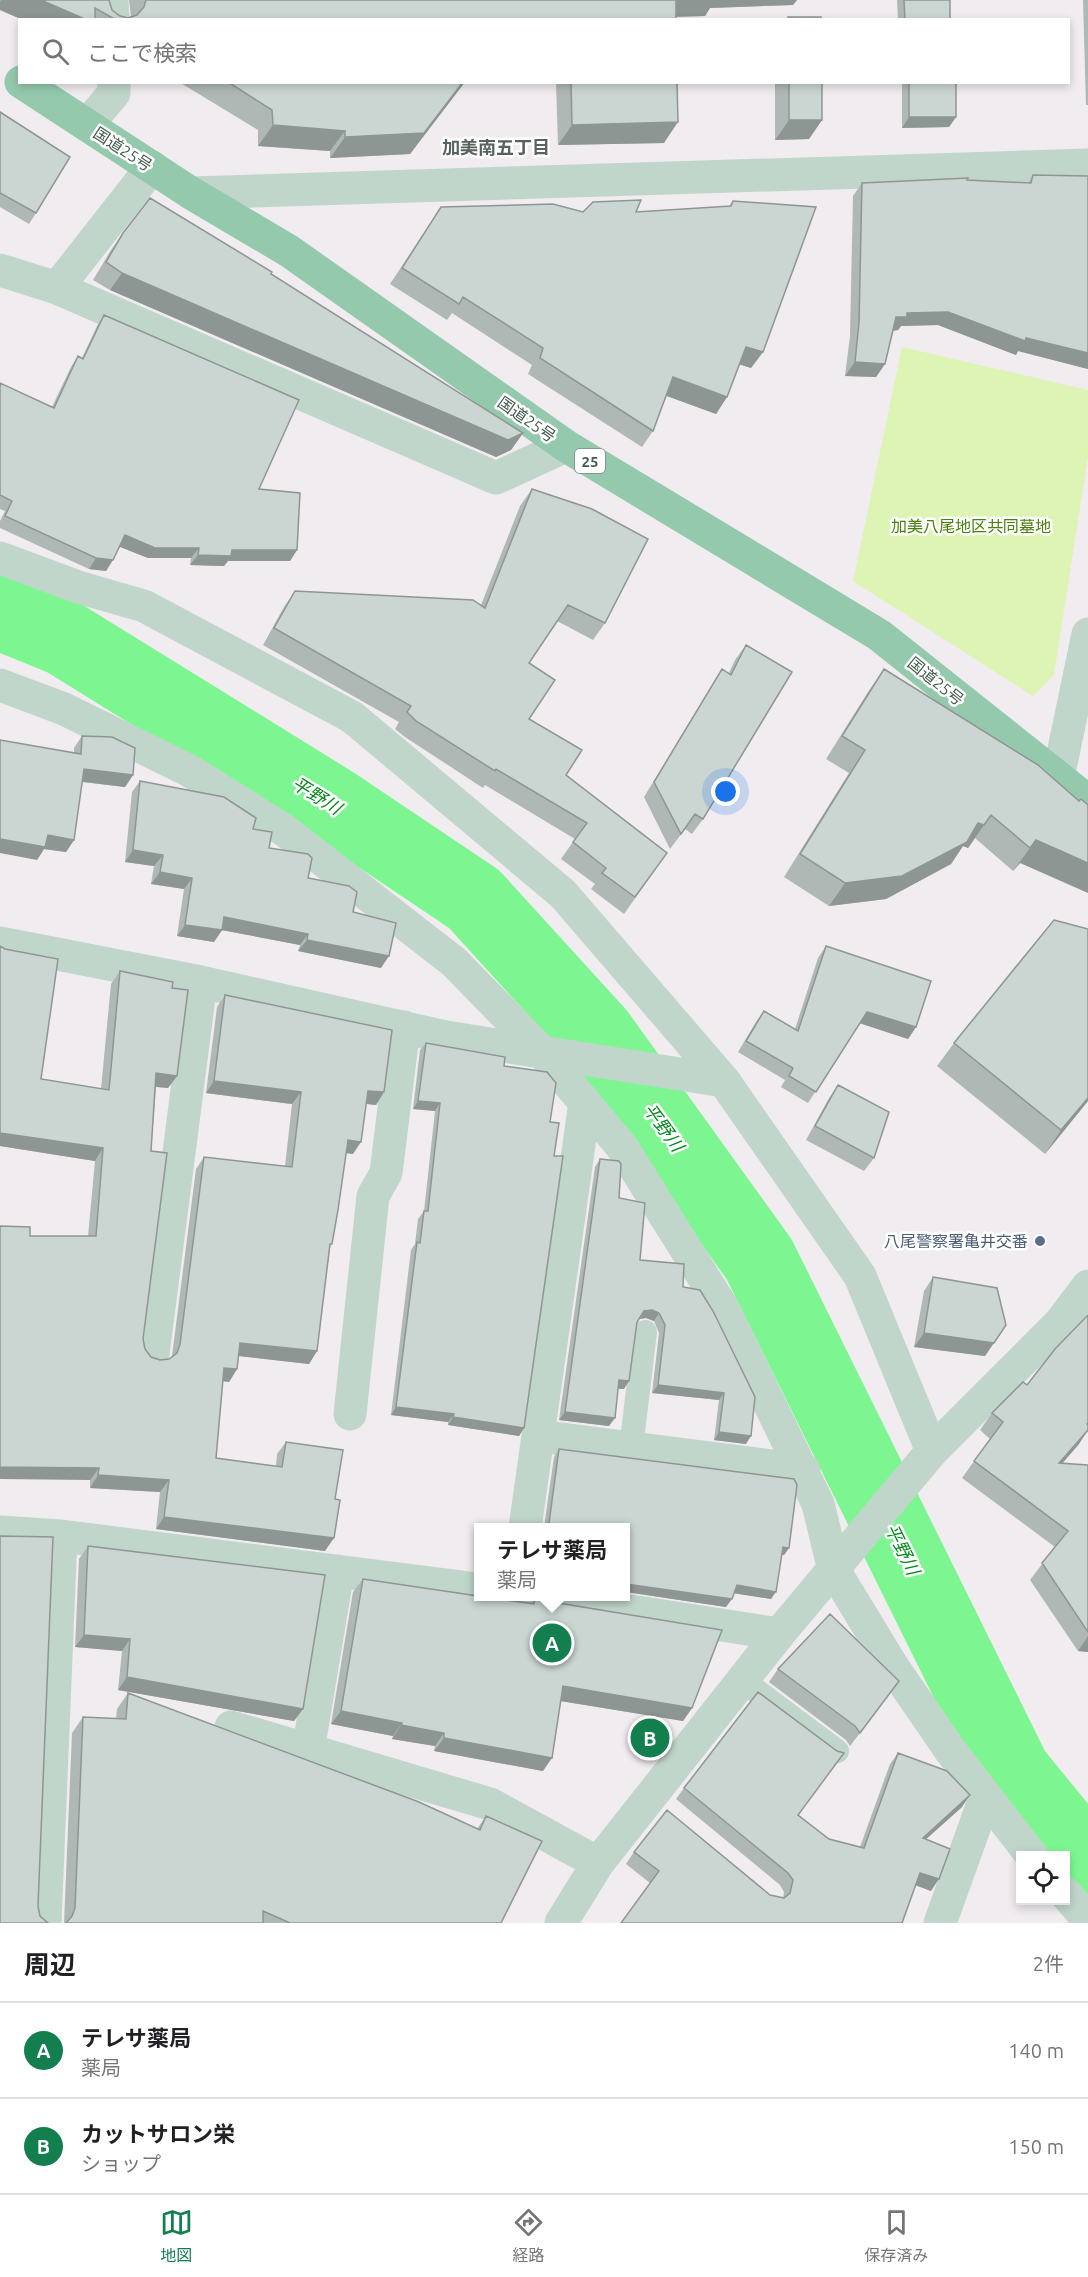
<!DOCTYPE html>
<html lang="ja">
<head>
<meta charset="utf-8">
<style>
	body { margin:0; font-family:Ubuntu,"Noto Sans JP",sans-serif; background:#f2f2f2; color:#202124 }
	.controls { position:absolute; right:18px; bottom:18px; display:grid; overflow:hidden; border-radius:0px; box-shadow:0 3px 9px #0003 }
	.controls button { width:54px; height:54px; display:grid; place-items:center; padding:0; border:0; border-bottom:2px solid #e0e0e0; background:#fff; color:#202124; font:30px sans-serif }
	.you { position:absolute; left:726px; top:792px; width:21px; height:21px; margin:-15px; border:4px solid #fff; border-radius:50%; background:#1a73e8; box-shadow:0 0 0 9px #1a73e833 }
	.badge { display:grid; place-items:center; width:39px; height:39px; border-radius:50%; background:#137f4f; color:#fff; font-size:20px; font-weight:700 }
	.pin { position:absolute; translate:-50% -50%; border:3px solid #fff; box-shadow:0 2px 6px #0006 }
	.popup { position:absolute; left:474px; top:1523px; width:156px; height:78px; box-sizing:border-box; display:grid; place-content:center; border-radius:0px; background:#fff; filter:drop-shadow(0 2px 4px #0005); font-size:20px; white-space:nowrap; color:#757577 }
	.popup b { font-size:22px; color:#202124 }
	.popup::after { content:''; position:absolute; left:50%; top:100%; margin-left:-12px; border:12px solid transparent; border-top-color:#fff }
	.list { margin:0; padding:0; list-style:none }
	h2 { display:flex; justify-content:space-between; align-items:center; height:78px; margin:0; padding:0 24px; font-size:26px }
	h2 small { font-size:20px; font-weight:400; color:#757577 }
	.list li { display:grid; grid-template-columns:39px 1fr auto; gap:18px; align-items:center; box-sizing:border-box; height:96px; padding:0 24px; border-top:2px solid #e0e0e0 }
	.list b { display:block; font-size:22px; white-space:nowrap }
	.list p { margin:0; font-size:20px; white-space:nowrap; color:#757577 }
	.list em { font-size:20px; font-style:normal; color:#757577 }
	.icon { flex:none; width:33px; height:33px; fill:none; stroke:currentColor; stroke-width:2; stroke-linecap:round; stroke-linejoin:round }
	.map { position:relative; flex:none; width:1088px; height:1923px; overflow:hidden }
	.search { position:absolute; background:#fff; box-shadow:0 3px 9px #0003; left:18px; right:18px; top:18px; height:66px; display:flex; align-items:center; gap:15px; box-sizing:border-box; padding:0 21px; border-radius:0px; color:#757577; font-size:22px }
	.sheet { height:270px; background:#fff }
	nav { display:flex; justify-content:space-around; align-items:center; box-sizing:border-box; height:84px; border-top:2px solid #e0e0e0; background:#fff; font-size:16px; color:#757577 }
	nav a { display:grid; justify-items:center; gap:3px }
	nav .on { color:#137f4f }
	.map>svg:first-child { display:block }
	.green { fill:#ddf4b5 }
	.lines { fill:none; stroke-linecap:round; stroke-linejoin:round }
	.river { stroke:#7df692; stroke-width:76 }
	.service { stroke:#c1d6ca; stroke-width:24 }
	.minor { stroke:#c1d6ca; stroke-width:33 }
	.tertiary { stroke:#c1d6ca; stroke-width:33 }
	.trunk { stroke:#94c9ad; stroke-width:33 }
	.wall { fill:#afb8b5 }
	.shaded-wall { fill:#8e9693 }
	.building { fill:#cbd6d2; stroke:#8e9693; stroke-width:1.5 }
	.service-dot { fill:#5c6f8a; stroke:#fff; stroke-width:2 }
	.labels { text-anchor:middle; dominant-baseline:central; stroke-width:5; stroke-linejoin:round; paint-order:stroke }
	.shield { fill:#fff; stroke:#7b8d83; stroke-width:1.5 }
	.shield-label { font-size:15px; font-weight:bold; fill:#435c4e }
	.street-label { font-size:16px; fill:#435c4e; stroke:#fff }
	.park-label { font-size:16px; fill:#49800c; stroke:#fff }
	.service-label { font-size:16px; fill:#4e5e75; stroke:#fff; text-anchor:end }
	.neighbourhood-label { font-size:18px; font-weight:bold; fill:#59635e; stroke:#fff }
	.water-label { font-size:18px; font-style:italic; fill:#048a1c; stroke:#fff }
</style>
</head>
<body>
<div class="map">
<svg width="1088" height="1923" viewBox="0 0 1088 1923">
	<rect width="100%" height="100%" fill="#f0ecf0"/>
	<path class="green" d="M902 347 1088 390V457L1054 675 1033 696 853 581Z"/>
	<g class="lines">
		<path class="river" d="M0 612 64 638 334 805 474 899 597 1034 759 1259 1013 1772 1088 1864"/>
		<path class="service" d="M631 1448 645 1332
			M742 1680 837 1751"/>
		<path class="minor" d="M191 193 1088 165
			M0 270 57 288 496 478 566 446
			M57 288 152 167
			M0 558 78 587 144 606 352 717 563 894 724 1081 860 1276 932 1451
			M0 685 64 709 190 771 284 830 454 962 543 1053 622 1147 724 1310 818 1504 834 1570 893 1667 950 1750 1032 1856
			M1058 778 1088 634
			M0 943 201 982 446 1037 724 1081
			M153 1354 201 982
			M350 1414 373 1196 386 1173 404 1027
			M538 1436 804 1470
			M525 1528 585 1102
			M0 1532 61 1536 478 1589
			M534 1596 779 1634
			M231 1727 490 1804 598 1863
			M308 1751 338 1571
			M1066 1894 1088 1920
			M45 1923 61 1536
			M561 1923 598 1863 779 1634 932 1451 1060 1323 1088 1286
			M940 1923 985 1798"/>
		<path class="tertiary" d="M112 0 113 20
			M87 125 114 93V82"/>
		<path class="trunk" d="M21 82 191 193 289 251 566 446 879 635 1088 801"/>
	</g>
	<path class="wall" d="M0 0H109L112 10 120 16 128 18 131 17 129 0H797L793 5 710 8 705 16 676 17V20H23L0 10Z
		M897 0H950V20H898Z
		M1083 0H1088V105H1086Z
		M179 82H465L410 154 330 158V151L258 146V130Z
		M556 82H677L664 143 558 145Z
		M775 82H822V120L809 139 775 140Z
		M902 82H956V117L949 127 902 128Z
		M0 112 36 213 29 224 0 207Z
		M1033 175 1088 176V369L1018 351 1016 355 938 325 901 326 898 330 893 331 885 364 876 377 845 376 850 336 853 196 862 183 967 180 1028 183Z
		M733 201 763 352 751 368 739 364 727 397 716 414 666 395 653 431 642 447 528 374 532 365 452 313 447 320 390 284 441 207 583 212H636L729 206Z
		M123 233 271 274 523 433 511 450 496 457 110 290 93 280 111 250Z
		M104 315 259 489 297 550 290 561H228L224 566 190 565 191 558H148L120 547 106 571 89 569 0 528V521L5 511 0 509V383L52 407 71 367 78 356 82 358 97 326Z
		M532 489 605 623 593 640 557 621 529 663V719L566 775 667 853 624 914 591 889 595 884 561 859 575 839 485 785 483 788 405 737 395 729 399 722 263 645 284 607 295 591 481 605 520 506Z
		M746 645 703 819 692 834 685 829 670 849 644 797 712 685 722 669 729 673 735 660Z
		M884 669 1079 801 1013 871 975 838 968 848 963 846 951 864 886 899 829 906 784 877 849 773 826 759 868 692Z
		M82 736 133 775 125 787 82 782 74 840 66 852 44 849 37 860 74 752V748Z
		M140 781 253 829 269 848 353 912 381 968 298 951 300 945 222 930 214 942 177 936 184 889 151 884 154 866 125 862 132 792Z
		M0 946 41 1079 101 1089 111 984 120 971 172 988 177 1076 168 1088 156 1087 151 1151 143 1339 145 1349 151 1357 160 1360 169 1359 172 1356 196 1169 204 1157 285 1166 292 1104 206 1093 217 1007 225 995 384 1092 376 1105 366 1104 353 1154 346 1153 330 1248 317 1351 309 1364 238 1356 237 1369 229 1382 223 1381 216 1458 276 1466 277 1454 286 1442 325 1551 156 1529 160 1492 90 1488V1480L30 1236H88L95 1161 0 1146Z
		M826 946 916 1027 908 1039 860 1023 808 1103 781 1087 785 1080 738 1052 756 1022 764 1011 795 1029 818 958Z
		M426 1043 504 1066 550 1122 554 1156 524 1428 519 1436 448 1425V1422L391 1415 411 1250 415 1244 418 1219 424 1211 435 1111 413 1109 420 1050Z
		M954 1043 1088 1101 1045 1154 937 1066Z
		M838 1085 874 1158 864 1171 806 1140 829 1098Z
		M600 1159 619 1198 640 1260 683 1287 746 1444 714 1440 719 1400 652 1393 659 1333 654 1321 646 1318 639 1319 636 1322 624 1389H618L609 1426 559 1420 595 1167Z
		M933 1277 985 1356 914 1347 924 1291Z
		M1027 1385 1079 1444 1062 1463 1088 1465V1652L1078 1651 1030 1580 1055 1547 962 1478 990 1439 980 1430 992 1413Z
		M559 1449 789 1548 784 1555H782L771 1599 734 1593 726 1607 626 1592V1527H544L554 1457Z
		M88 1546 303 1709 294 1721 118 1690 122 1651 75 1647 79 1559Z
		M363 1579 531 1603 534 1599 692 1708 683 1721 561 1701 543 1771 434 1751 435 1746 392 1739 393 1736 331 1724 353 1592Z
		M778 1669 889 1695 850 1746 846 1740 769 1682Z
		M128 1693 477 1829 486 1816 501 1923H64L72 1733 83 1717 116 1719 117 1709Z
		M837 1751 844 1753 798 1815 829 1839 860 1847 890 1764 898 1753 962 1807 926 1839 931 1891 916 1885 902 1923 650 1883 626 1864 634 1852 770 1895 783 1898 784 1892 780 1885 676 1799 684 1788Z"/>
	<path class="shaded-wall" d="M1 0H41L87 20H23L0 10V2Z
		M673 0H797L793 5 710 8 705 16 661 17Z
		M463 82H465L410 154 330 158 345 137Z
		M909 117H956L949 127 902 128Z
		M789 120H822L809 139 775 140Z
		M678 122 664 143 558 145 572 125Z
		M273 125 345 131 330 151 258 146Z
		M122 273 523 433 511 450 496 457 110 290Z
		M948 312 1026 338 1088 353V369L1018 351 1016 355 938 325 901 326 898 330 887 331 896 317 907 313Z
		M746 347 763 352 751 368 735 363Z
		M855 362 885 364 876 377 845 376Z
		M673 377 727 397 716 414 661 394Z
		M125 535 199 548 191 558H148L118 546Z
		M232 550H297L290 561H228L224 566 190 565 198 555Z
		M96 558 113 560 106 571 89 569Z
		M84 769 133 775 125 787 76 781Z
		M978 823 984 825 968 848 963 846 951 864 886 899 829 906 845 883Z
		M48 835 74 840 66 852 44 849 37 860 0 853V839Z
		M1036 840 1088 863V893L1020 863 1013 871Z
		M133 850 163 855 154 866 125 862Z
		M160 872 192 878 184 889 151 884Z
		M224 917 308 934 300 945 216 929Z
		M185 925 222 930 214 942 177 936Z
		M307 940 389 956 381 968 298 951Z
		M867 1012 916 1027 908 1039 859 1023Z
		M156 1073 177 1076 168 1088 148 1086Z
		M214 1081 301 1092 292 1104 206 1093Z
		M368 1091 384 1092 376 1105 359 1103Z
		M1088 1098V1101L1045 1154 1061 1130Z
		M418 1101 440 1103 435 1111 413 1109Z
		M0 1133 103 1148 95 1161 0 1146Z
		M348 1140 361 1142 353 1154 339 1152Z
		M652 1310 659 1313 654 1321 646 1318 639 1319 644 1311Z
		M924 1333 994 1343 985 1356 914 1347Z
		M240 1343 317 1351 309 1364 231 1355Z
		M224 1368 237 1369 229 1382 216 1380Z
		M619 1380 629 1381 624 1389 614 1388Z
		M658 1385 724 1393 719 1400 652 1393Z
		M396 1407 454 1414 448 1422 391 1415Z
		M565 1412 615 1418 609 1426 559 1420Z
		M453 1417 524 1428 519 1436 448 1425Z
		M1088 1430 1079 1444 1048 1480 1059 1463Z
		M719 1432 751 1436 746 1444 714 1440Z
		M0 1467 99 1468 90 1480 0 1479Z
		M98 1475 169 1480 160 1492 90 1488Z
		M164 1517 334 1538 325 1551 156 1529Z
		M783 1547 789 1548 784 1555 778 1554Z
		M626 1584 732 1599 726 1607 626 1592Z
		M737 1585 776 1592 771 1599 732 1593Z
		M84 1635 130 1639 122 1651 75 1647Z
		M1088 1636V1652L1078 1651Z
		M127 1677 303 1709 294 1721 118 1690Z
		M563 1686 692 1708 683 1721 554 1700Z
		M341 1711 402 1723 393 1736 331 1724Z
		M401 1725 444 1733 435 1746 392 1739Z
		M444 1738 552 1758 543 1771 434 1751Z
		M970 1795 962 1807 915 1849 923 1838Z
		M920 1873 939 1879 931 1891 912 1884Z"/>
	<path class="building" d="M41 0H109L112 10 120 16 128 18 137 15 144 7 146 0H676V20H116L95 8V20H87Z
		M904 0H950V20H905Z
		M788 17H821V20H788Z
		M228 82H463L424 133 345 137V131L273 125 272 110Z
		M571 82H677L678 122 572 125Z
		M789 82H822V120H789Z
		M909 82H956V117H909Z
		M0 112 70 157 36 213 0 193Z
		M1033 175 1088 176V353L1026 338 1025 341 948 312 907 313V317H896L885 364 855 362 859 323 862 183 968 178 967 180 1031 183Z
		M150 198 272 272 271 274 523 433 508 440 122 273 106 262 123 233Z
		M641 200 636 212 731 206 733 201 816 207 763 352 746 347 727 397 673 377 653 431 540 358 543 348 463 297 459 304 402 268 441 207 553 204 583 212 593 202Z
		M104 315 299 400 259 489 300 493 297 550H232L231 556 198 555 199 548H155L125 535 113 560 96 558 5 516 12 501 0 495V383L54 408 78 356 83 359Z
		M532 489 592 509 648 539 605 623 568 605 529 663 555 680 529 719 582 750 566 775 667 853 635 897 602 873 606 868 573 842 587 823 496 769 495 771 416 721 407 712 411 706 274 628 295 591 473 600 485 608Z
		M746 645 792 672 703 819 695 814 681 834 654 782 722 669 731 675Z
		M884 669 1038 765 1079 801 1081 799 1088 805V863L1036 840 1030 848 991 815 984 825 978 823 967 842 902 876 845 883 800 854 865 750 842 736Z
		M82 736 112 737 135 748 133 775 84 769 74 840 48 835 45 847 0 839V740L81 754Z
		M140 781 224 797 256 818 253 829 272 832 269 848 308 854 312 858 308 878 349 886 357 892 353 912 396 923 389 956 307 940 308 934 224 917 222 930 185 925 192 878 160 872 163 855 133 850Z
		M1054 920 1088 929V1098L1061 1130 954 1043Z
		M0 946 5 949 58 959 41 1079 109 1090 120 971 173 982 172 988 188 990 177 1076 156 1073 151 1151 167 1153 143 1339 145 1349 151 1357 160 1360 169 1359 177 1353 180 1344 204 1157 292 1167 301 1092 214 1081 225 995 392 1030 384 1092 368 1091 361 1142 348 1140 338 1210 332 1244H330L317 1351 240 1343 237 1369 224 1368 216 1458 282 1467 286 1442 343 1450 335 1499 340 1500 334 1538 164 1517 169 1480 98 1475 99 1468 0 1467V1226L30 1227V1236H96L103 1148 0 1133Z
		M826 946 931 981 916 1027 867 1012 816 1092 789 1076 793 1068 746 1041 764 1011 798 1031Z
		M426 1043 505 1057 504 1066 547 1072 556 1083 550 1122 559 1123 554 1156H563L524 1428 453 1417 454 1414 396 1407 417 1242 420 1243 424 1211H428L440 1103 418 1101Z
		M838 1085 889 1112 874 1158 815 1126Z
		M600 1159 619 1161 621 1164 619 1198 645 1203 640 1260 684 1264 683 1287 700 1290 713 1311 755 1397 751 1436 719 1432 724 1393 658 1385 665 1325 659 1313 652 1310 644 1311 637 1322 629 1381 619 1380 615 1418 565 1412Z
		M933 1277 997 1288 1006 1325 994 1343 924 1333Z
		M1088 1315V1423L1087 1424 1088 1425V1430L1059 1463 1088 1465V1632L1042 1563 1068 1531 974 1461 1003 1422 992 1413 1023 1382 1027 1385 1055 1349Z
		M559 1449 794 1479 797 1485 789 1548 783 1547 776 1592 737 1585 732 1599 626 1584V1527H547L549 1523Z
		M0 1536 53 1537 38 1906 40 1916 48 1923H0Z
		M88 1546 325 1575 303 1709 127 1677 130 1639 84 1635Z
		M363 1579 478 1596 534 1604V1599L722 1630 692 1708 563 1686 552 1758 444 1738V1733L401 1725 402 1723 341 1711Z
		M830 1614 899 1681 860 1733 855 1726 778 1669Z
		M758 1692 837 1751 844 1753 798 1815 829 1839 864 1848 898 1753 947 1771 970 1795 923 1838 950 1849 939 1879 920 1873 902 1923H621L659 1871 634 1852 667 1810 770 1895 784 1898 790 1893 793 1880 788 1873 684 1788Z
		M128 1693 419 1802 480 1830 486 1816 542 1841 501 1923H290L263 1911V1923H66L72 1916 75 1908 83 1717 126 1719Z"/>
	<circle class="service-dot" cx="1040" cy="1241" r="6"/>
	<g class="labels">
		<rect class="shield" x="575" y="449" width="30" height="24" rx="4.5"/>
		<g class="shield-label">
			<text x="590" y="461">25</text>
		</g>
		<g class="street-label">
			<text transform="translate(123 149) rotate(33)">国道25号</text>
			<text transform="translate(527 419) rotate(35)">国道25号</text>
			<text transform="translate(936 681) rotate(39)">国道25号</text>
		</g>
		<g class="park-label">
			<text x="971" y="526">加美八尾地区共同墓地</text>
		</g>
		<g class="service-label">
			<text x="1028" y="1241">八尾警察署亀井交番</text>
		</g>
		<g class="neighbourhood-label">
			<text x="496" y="147">加美南五丁目</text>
		</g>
		<g class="water-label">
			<text transform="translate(317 795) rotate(32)">平野川</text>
			<text transform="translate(664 1127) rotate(54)">平野川</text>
			<text transform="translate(903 1549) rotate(64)">平野川</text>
		</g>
	</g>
</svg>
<div class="controls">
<button><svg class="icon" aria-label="locate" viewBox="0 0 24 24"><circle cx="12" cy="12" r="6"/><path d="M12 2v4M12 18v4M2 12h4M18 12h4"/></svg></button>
</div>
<div class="you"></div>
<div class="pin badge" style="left:552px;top:1643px">A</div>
<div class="popup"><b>テレサ薬局</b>薬局</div>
<div class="pin badge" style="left:650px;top:1738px">B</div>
<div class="search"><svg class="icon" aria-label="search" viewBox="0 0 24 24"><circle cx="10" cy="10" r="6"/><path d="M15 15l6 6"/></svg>ここで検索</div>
</div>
<section class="sheet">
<h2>周辺<small>2件</small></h2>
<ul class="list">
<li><span class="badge">A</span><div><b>テレサ薬局</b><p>薬局</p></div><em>140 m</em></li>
<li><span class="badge">B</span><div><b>カットサロン栄</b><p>ショップ</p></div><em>150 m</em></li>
</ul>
</section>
<nav>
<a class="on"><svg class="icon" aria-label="map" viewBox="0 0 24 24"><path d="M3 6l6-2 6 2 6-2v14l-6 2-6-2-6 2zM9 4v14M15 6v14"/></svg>地図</a>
<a><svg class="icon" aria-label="directions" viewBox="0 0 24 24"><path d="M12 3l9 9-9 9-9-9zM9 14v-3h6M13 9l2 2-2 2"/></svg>経路</a>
<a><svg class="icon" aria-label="saved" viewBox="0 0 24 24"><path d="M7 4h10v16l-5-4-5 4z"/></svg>保存済み</a>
</nav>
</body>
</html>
